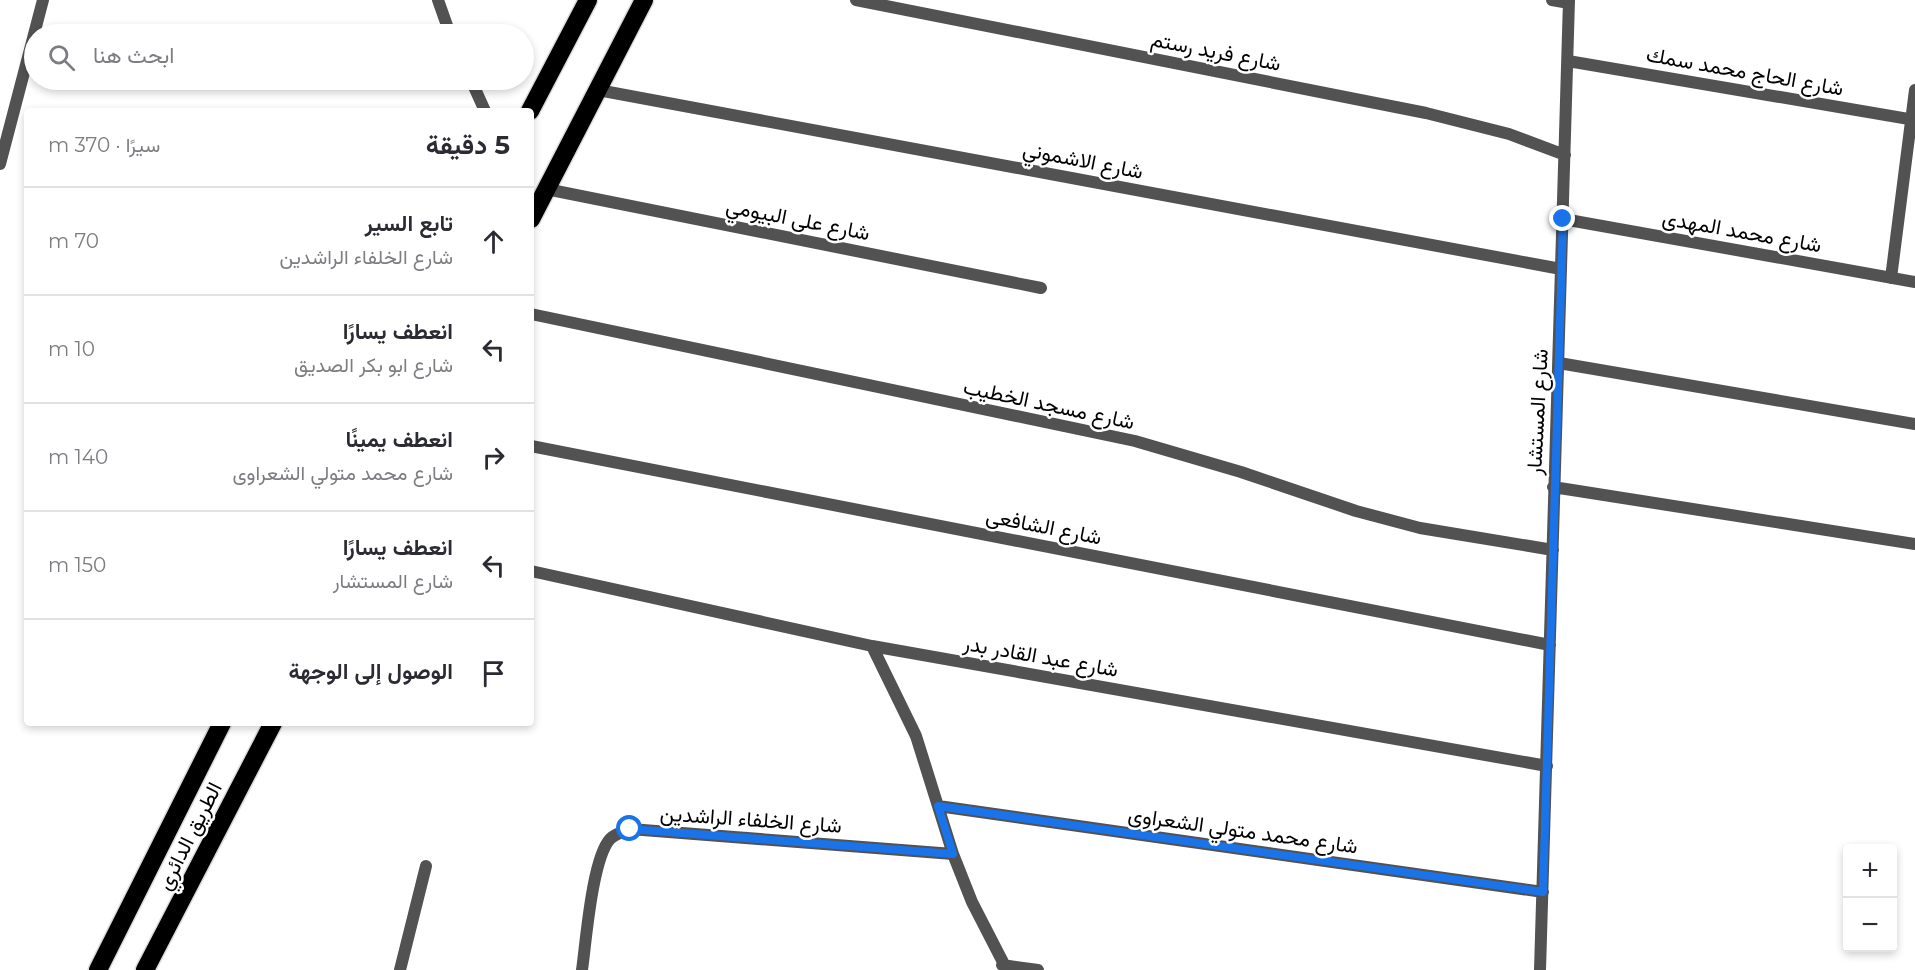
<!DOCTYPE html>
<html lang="ar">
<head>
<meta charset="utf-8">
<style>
	body { margin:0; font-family:Montserrat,Vazirmatn,sans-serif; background:#f2f2f3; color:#2b2b33; direction:rtl }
	.controls { position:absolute; right:18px; bottom:18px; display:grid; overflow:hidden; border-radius:6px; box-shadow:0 3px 9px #0003 }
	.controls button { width:54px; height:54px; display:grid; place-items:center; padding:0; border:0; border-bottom:2px solid #e1e1e2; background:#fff; color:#2b2b33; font:30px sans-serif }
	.stop { position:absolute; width:18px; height:18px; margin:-14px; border:4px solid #1a73e8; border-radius:50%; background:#fff }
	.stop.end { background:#1a73e8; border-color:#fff; box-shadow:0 2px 6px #0008 }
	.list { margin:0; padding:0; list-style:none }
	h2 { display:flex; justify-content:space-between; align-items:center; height:78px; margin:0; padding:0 24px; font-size:26px }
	h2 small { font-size:20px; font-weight:400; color:#7c7c81 }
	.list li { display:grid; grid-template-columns:39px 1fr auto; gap:18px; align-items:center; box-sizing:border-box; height:108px; padding:0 24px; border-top:2px solid #e1e1e2 }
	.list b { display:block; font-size:22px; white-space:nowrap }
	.list p { margin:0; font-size:20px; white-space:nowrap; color:#7c7c81 }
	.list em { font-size:20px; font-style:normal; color:#7c7c81 }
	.icon { flex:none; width:33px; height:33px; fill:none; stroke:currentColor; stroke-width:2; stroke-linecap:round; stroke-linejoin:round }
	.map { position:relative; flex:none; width:1915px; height:970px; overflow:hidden; direction:ltr }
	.search { position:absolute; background:#fff; box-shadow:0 3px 9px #0003; left:24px; top:24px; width:510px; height:66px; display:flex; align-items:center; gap:15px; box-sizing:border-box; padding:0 21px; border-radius:33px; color:#7c7c81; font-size:22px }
	.panel { position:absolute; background:#fff; box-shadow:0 3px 9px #0003; left:24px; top:108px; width:510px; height:618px; border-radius:6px; direction:rtl }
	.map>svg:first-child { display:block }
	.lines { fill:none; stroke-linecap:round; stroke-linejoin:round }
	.highway-casing { stroke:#dbdbdb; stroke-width:21 }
	.street { stroke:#525252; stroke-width:12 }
	.highway { stroke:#000; stroke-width:18 }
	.route { stroke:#1a73e8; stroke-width:8 }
	.labels { text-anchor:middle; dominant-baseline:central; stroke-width:5; stroke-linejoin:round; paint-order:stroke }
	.street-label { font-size:21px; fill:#000; stroke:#fff }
</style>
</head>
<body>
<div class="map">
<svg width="1915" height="970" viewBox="0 0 1915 970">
	<rect width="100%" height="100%" fill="#fff"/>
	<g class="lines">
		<g class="highway-casing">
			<path id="highway" d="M530 111 588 0
				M531 219 644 0
				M98 970 222 723
				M145 970 273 723"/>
		</g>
		<path class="street" d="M438 0 450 34
			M856 0 1426 113 1509 134 1565 155
			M1552 0 1569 3
			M1568 61 1915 120
			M471 80 485 111
			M598 90 1561 269
			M0 164 43 0
			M546 189 1041 288
			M1563 219 1915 282
			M1891 278 1915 90
			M531 314 1135 441 1241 472 1356 511 1420 528 1553 550
			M1559 363 1915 424
			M531 446 1550 645
			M1553 487 1915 544
			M531 571 872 646 1547 766
			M872 646 916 736 953 854 972 902 1007 970
			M938 806 1543 892
			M1002 965 1038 970
			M400 970 426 866
			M582 970C586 942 592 859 610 839 615 834 624 831 630 829L953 854
			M1540 970 1569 0"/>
		<use href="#highway" class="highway"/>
	</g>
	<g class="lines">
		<path class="route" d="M630 829 953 854 938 806 1543 892 1563 219"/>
	</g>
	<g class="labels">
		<g class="street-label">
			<text transform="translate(1216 51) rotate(11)">شارع فريد رستم</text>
			<text transform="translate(1745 71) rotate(10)">شارع الحاج محمد سمك</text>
			<text transform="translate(1083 160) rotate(11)">شارع الاشموني</text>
			<text transform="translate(798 219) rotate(11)">شارع على البيومي</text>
			<text transform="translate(1742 231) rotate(10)">شارع محمد المهدى</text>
			<text transform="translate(1049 404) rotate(12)">شارع مسجد الخطيب</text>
			<text transform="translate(1537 412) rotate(-87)">شارع المستشار</text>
			<text transform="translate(1044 526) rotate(11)">شارع الشافعى</text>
			<text transform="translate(1041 656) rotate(10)">شارع عبد القادر بدر</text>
			<text transform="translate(751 819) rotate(4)">شارع الخلفاء الراشدين</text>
			<text transform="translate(1243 830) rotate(8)">شارع محمد متولي الشعراوى</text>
			<text transform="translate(189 836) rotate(-63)">الطريق الدائري</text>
		</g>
	</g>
</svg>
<div class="controls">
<button>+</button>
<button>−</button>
</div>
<div class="stop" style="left:630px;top:829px"></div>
<div class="stop end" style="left:1563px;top:219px"></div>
<div class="search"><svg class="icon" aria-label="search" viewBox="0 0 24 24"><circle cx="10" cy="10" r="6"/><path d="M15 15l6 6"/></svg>ابحث هنا</div>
<section class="panel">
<h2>5 دقيقة<small>سيرًا · 370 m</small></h2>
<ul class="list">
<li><svg class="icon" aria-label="ahead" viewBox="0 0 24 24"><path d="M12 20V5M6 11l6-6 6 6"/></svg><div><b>تابع السير</b><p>شارع الخلفاء الراشدين</p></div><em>70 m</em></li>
<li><svg class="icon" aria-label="left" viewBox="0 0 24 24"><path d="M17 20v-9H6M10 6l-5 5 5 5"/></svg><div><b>انعطف يسارًا</b><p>شارع ابو بكر الصديق</p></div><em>10 m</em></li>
<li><svg class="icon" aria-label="right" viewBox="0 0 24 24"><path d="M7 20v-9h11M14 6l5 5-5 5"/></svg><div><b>انعطف يمينًا</b><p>شارع محمد متولي الشعراوى</p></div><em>140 m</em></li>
<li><svg class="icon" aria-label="left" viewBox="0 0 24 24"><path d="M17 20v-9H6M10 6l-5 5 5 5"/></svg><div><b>انعطف يسارًا</b><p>شارع المستشار</p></div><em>150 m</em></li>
<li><svg class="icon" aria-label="arrive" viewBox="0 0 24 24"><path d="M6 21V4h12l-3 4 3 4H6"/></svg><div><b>الوصول إلى الوجهة</b></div></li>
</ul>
</section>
</div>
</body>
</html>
